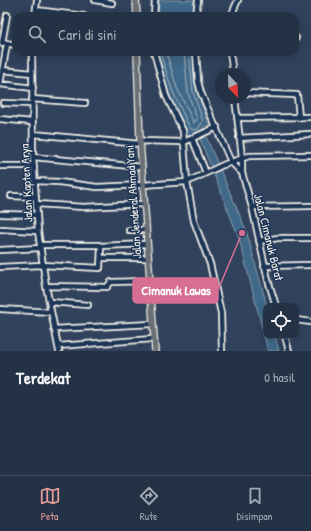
<!DOCTYPE html>
<html lang="id">
<head>
<meta charset="utf-8">
<style>
	body { margin:0; font-family:"Patrick Hand",sans-serif; background:#303e50; color:#f1f3f6 }
	.controls { position:absolute; right:12px; bottom:12px; display:grid; overflow:hidden; border-radius:8px; box-shadow:0 2px 10px #0003 }
	.controls button { width:36px; height:36px; display:grid; place-items:center; padding:0; border:0; border-bottom:1px solid #414d5e; background:#243245; color:#f1f3f6; font:20px sans-serif }
	.compass { position:absolute; left:215px; top:68px; width:36px; height:36px; border-radius:50%; background:#243245; box-shadow:0 2px 10px #0003; rotate:157deg }
	.list { margin:0; padding:0; list-style:none }
	h2 { display:flex; justify-content:space-between; align-items:center; height:52px; margin:0; padding:0 16px; font-size:17px }
	h2 small { font-size:13px; font-weight:400; color:#a3aab3 }
	.icon { flex:none; width:22px; height:22px; fill:none; stroke:currentColor; stroke-width:2; stroke-linecap:round; stroke-linejoin:round }
	.map { position:relative; flex:none; width:311px; height:351px; overflow:hidden }
	.search { position:absolute; background:#243245; box-shadow:0 2px 10px #0003; left:12px; right:12px; top:12px; height:44px; display:flex; align-items:center; gap:10px; box-sizing:border-box; padding:0 14px; border-radius:12px; color:#a3aab3; font-size:15px }
	.sheet { height:124px; background:#243245 }
	nav { display:flex; justify-content:space-around; align-items:center; box-sizing:border-box; height:56px; border-top:1px solid #414d5e; background:#243245; font-size:11px; color:#a3aab3 }
	nav a { display:grid; justify-items:center; gap:2px }
	nav .on { color:#e69b98 }
	.map>svg:first-child { display:block }
	.water { fill:#406888; stroke:#889fae }
	.lines { fill:none; stroke-linecap:round; stroke-linejoin:round }
	.shore { stroke:#acbac2; stroke-width:1 }
	.minor-casing { stroke:#f4f1e8; stroke-width:8 }
	.major-casing { stroke:#f4f1e8; stroke-width:8 }
	.minor { stroke:#1d3557; stroke-width:4.5 }
	.major { stroke:#6a7074; stroke-width:5.5 }
	.labels { text-anchor:middle; dominant-baseline:central; stroke-width:3; stroke-linejoin:round; paint-order:stroke }
	.street-label { font-size:12px; fill:#f4f1e8; stroke:#1d3557 }
	.leader { fill:none; stroke:#d66f93; stroke-width:1.5 }
	.callout-dot { fill:#d66f93; stroke:#1d3557; stroke-width:1.5 }
	.callout { fill:#d66f93; stroke:#d66f93; stroke-width:1.5 }
	.callout-label { font-size:13px; text-anchor:middle; font-weight:bold; fill:#fff }
</style>
</head>
<body>
<div class="map">
<svg width="311" height="351" viewBox="0 0 311 351">
	<rect width="100%" height="100%" fill="#30425c"/>
	<filter id="ink" filterUnits="userSpaceOnUse"><feTurbulence type="fractalNoise" baseFrequency=".025" numOctaves="2"/><feDisplacementMap in="SourceGraphic" scale="8" xChannelSelector="R" yChannelSelector="G"/><feConvolveMatrix kernelMatrix="1 2 1 2 8 2 1 2 1" color-interpolation-filters="sRGB"/></filter>
	<g filter="url(#ink)">
		<path class="water" d="M159 0H194L193 16H158Z
			M156 52H193L197 91 209 124 203 127 204 132 246 230 267 306 266 336H275L279 351H268L239 238 198 134 189 135C175 114 161 77 156 52Z"/>
		<g class="lines">
			<path class="shore" d="M160 52 172 90 189 126 192 130 198 129 203 121 193 92 189 52
				M166 52 177 88 194 123 197 119 188 93 184 52"/>
			<g class="minor-casing">
				<path id="minor" d="M95 0 112 3
					M36 10 84 16
					M35 16 37 0
					M154 16 155 0
					M196 16 198 0
					M231 16 238 0
					M295 38H296
					M2 43 7 15
					M6 43 16 45
					M7 44 0 84 33 88
					M32 52 33 157 38 231 46 286 59 351
					M154 52 166 96 183 131 187 182 194 221 210 264 221 313 222 351
					M196 52 198 81 201 93 231 162 242 173
					M230 52 233 74
					M2 70 32 73
					M245 93 297 95 299 118
					M235 98 242 157V173L252 207 268 280 276 306
					M32 99 85 103
					M3 103 32 104
					M237 118 311 117
					M0 119 32 122
					M33 134 140 144
					M192 138 206 173
					M239 138 311 134
					M140 141 184 142 217 127
					M33 157 142 167
					M0 166H34
					M35 181 59 182 97 187 143 185
					M143 185 187 182 223 165 249 156 311 155
					M11 196 36 197
					M37 204 84 207 144 204
					M252 207 311 206
					M0 214 37 215
					M0 229 38 231
					M129 230H146
					M259 241 278 238H311
					M100 246 147 244
					M0 250 40 248
					M101 258H148
					M264 266 311 265
					M0 267 42 265 100 268 101 247 99 245H40
					M46 286 107 287 111 282 149 281
					M50 302 88 305
					M0 309 51 312
					M296 320 311 322
					M54 329 152 324
					M285 336 289 351
					M58 346 153 339"/>
			</g>
			<g class="major-casing">
				<path id="major" d="M136 0 137 16
					M137 52 140 141 155 351"/>
			</g>
			<use href="#minor" class="minor"/>
			<use href="#major" class="major"/>
		</g>
	</g>
	<g class="labels">
		<g class="street-label">
			<text transform="translate(26 183) rotate(-93)">Jalan Kapten Arya</text>
			<text transform="translate(133 202) rotate(-94)">Jalan Jenderal Ahmad Yani</text>
			<text transform="translate(269 237) rotate(76)">Jalan Cimanuk Barat</text>
		</g>
	</g>
	<path class="leader" d="M242 233L218 290"/>
	<circle class="callout-dot" cx="242" cy="233" r="4"/>
	<rect class="callout" x="133" y="278" width="85" height="25" rx="4"/>
	<g class="callout-label">
		<text x="176" y="295">Cimanuk Lawas</text>
	</g>
</svg>
<div class="controls">
<button><svg class="icon" aria-label="locate" viewBox="0 0 24 24"><circle cx="12" cy="12" r="6"/><path d="M12 2v4M12 18v4M2 12h4M18 12h4"/></svg></button>
</div>
<svg class="compass" viewBox="-18 -18 36 36"><path d="M0-13l5 13h-10z" fill="#e53935"/><path d="M0 13l5-13h-10z" fill="#a3aab3"/></svg>
<div class="search"><svg class="icon" aria-label="search" viewBox="0 0 24 24"><circle cx="10" cy="10" r="6"/><path d="M15 15l6 6"/></svg>Cari di sini</div>
</div>
<section class="sheet">
<h2>Terdekat<small>0 hasil</small></h2>
<ul class="list">
</ul>
</section>
<nav>
<a class="on"><svg class="icon" aria-label="map" viewBox="0 0 24 24"><path d="M3 6l6-2 6 2 6-2v14l-6 2-6-2-6 2zM9 4v14M15 6v14"/></svg>Peta</a>
<a><svg class="icon" aria-label="directions" viewBox="0 0 24 24"><path d="M12 3l9 9-9 9-9-9zM9 14v-3h6M13 9l2 2-2 2"/></svg>Rute</a>
<a><svg class="icon" aria-label="saved" viewBox="0 0 24 24"><path d="M7 4h10v16l-5-4-5 4z"/></svg>Disimpan</a>
</nav>
</body>
</html>
